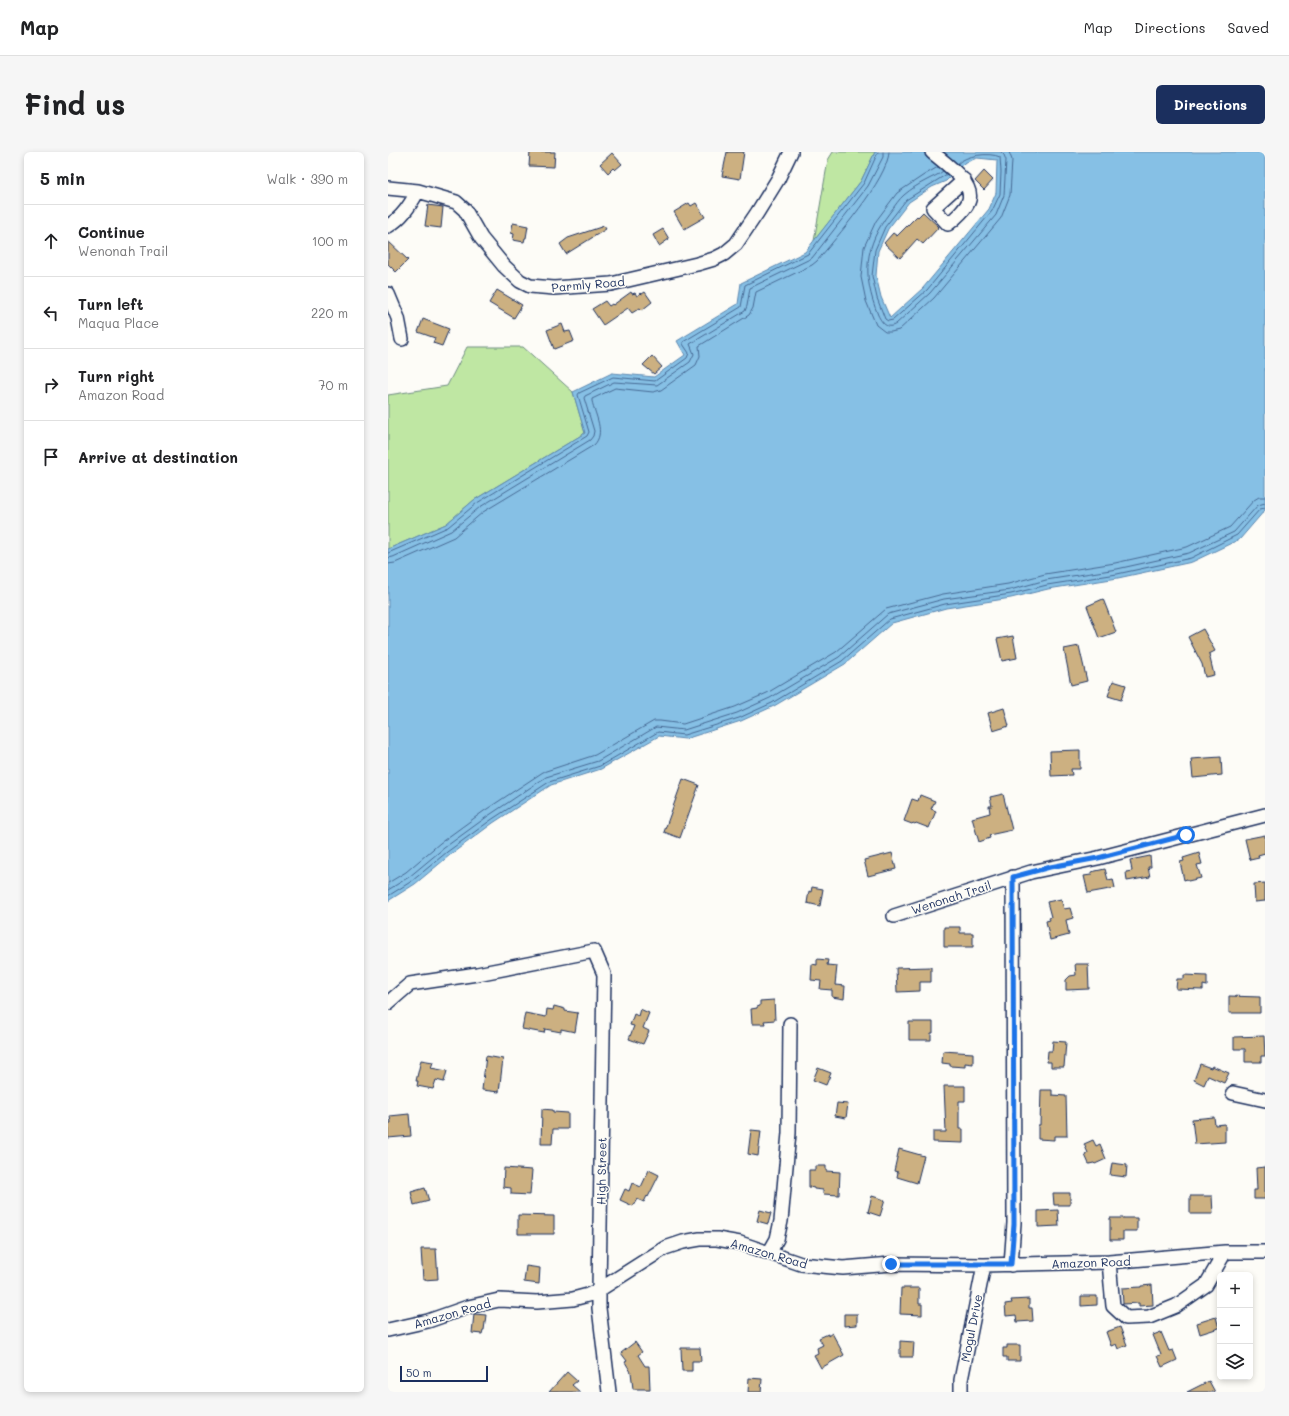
<!DOCTYPE html>
<html lang="en">
<head>
<meta charset="utf-8">
<style>
	body { margin:0; font-family:Mali,sans-serif; background:#f6f6f6; color:#202124 }
	.controls { position:absolute; right:12px; bottom:12px; display:grid; overflow:hidden; border-radius:6px; box-shadow:0 2px 6px #0003 }
	.controls button { width:36px; height:36px; display:grid; place-items:center; padding:0; border:0; border-bottom:1px solid #e0e0e0; background:#fff; color:#202124; font:20px sans-serif }
	.scale { position:absolute; left:12px; bottom:10px; width:88px; box-sizing:border-box; padding-left:4px; border:2px solid #1b2f5e; border-top:0; font-size:11px; line-height:14px; white-space:nowrap; color:#1b2f5e; -webkit-text-stroke:3px #fdfcf7; paint-order:stroke }
	.stop { position:absolute; width:12px; height:12px; margin:-9px; border:3px solid #1a73e8; border-radius:50%; background:#fff }
	.stop.end { background:#1a73e8; border-color:#fff; box-shadow:0 1px 4px #0008 }
	.list { margin:0; padding:0; list-style:none }
	h2 { display:flex; justify-content:space-between; align-items:center; height:52px; margin:0; padding:0 16px; font-size:17px }
	h2 small { font-size:13px; font-weight:400; color:#757577 }
	.list li { display:grid; grid-template-columns:26px 1fr auto; gap:12px; align-items:center; box-sizing:border-box; height:72px; padding:0 16px; border-top:1px solid #e0e0e0 }
	.list b { display:block; font-size:15px; white-space:nowrap }
	.list p { margin:0; font-size:13px; white-space:nowrap; color:#757577 }
	.list em { font-size:13px; font-style:normal; color:#757577 }
	.icon { flex:none; width:22px; height:22px; fill:none; stroke:currentColor; stroke-width:2; stroke-linecap:round; stroke-linejoin:round }
	.map { position:relative; flex:none; width:877px; height:1240px; overflow:hidden; border-radius:6px }
	header { display:flex; align-items:center; gap:24px; box-sizing:border-box; height:56px; padding:0 20px; background:#fff; border-bottom:1px solid #e0e0e0 }
	header strong { font-size:19px }
	nav { display:flex; gap:22px; margin-inline-start:auto; font-size:14px }
	.intro { display:flex; align-items:center; justify-content:space-between; box-sizing:border-box; height:96px; padding:0 24px }
	h1 { margin:0; font-size:28px }
	.button { padding:10px 18px; border-radius:6px; background:#1b2f5e; color:#fff; font-size:14px; font-weight:700 }
	main { display:flex; gap:24px; padding:0 24px }
	aside { flex:1; background:#fff; border-radius:6px; box-shadow:0 2px 6px #0003 }
	.map>svg:first-child { display:block }
	.green { fill:#bfe7a3; stroke:#6d8b80 }
	.water { fill:#86c0e5; stroke:#5b86af; fill-rule:evenodd }
	.lines { fill:none; stroke-linecap:round; stroke-linejoin:round }
	.shore { stroke:#466994; stroke-width:1 }
	.building { fill:#ccb081; stroke:#1b2f5e }
	.minor-casing { stroke:#1b2f5e; stroke-width:16 }
	.minor { stroke:#fdfcf7; stroke-width:13 }
	.route { stroke:#1a73e8; stroke-width:5 }
	.labels { text-anchor:middle; dominant-baseline:central; stroke-width:3; stroke-linejoin:round; paint-order:stroke }
	.street-label { font-size:12px; fill:#1b2f5e; stroke:#fdfcf7 }
</style>
</head>
<body>
<header>
<strong>Map</strong>
<nav><a>Map</a><a>Directions</a><a>Saved</a></nav>
</header>
<div class="intro"><h1>Find us</h1><a class="button">Directions</a></div>
<main>
<aside>
<h2>5 min<small>Walk · 390 m</small></h2>
<ul class="list">
<li><svg class="icon" aria-label="ahead" viewBox="0 0 24 24"><path d="M12 20V5M6 11l6-6 6 6"/></svg><div><b>Continue</b><p>Wenonah Trail</p></div><em>100 m</em></li>
<li><svg class="icon" aria-label="left" viewBox="0 0 24 24"><path d="M17 20v-9H6M10 6l-5 5 5 5"/></svg><div><b>Turn left</b><p>Maqua Place</p></div><em>220 m</em></li>
<li><svg class="icon" aria-label="right" viewBox="0 0 24 24"><path d="M7 20v-9h11M14 6l5 5-5 5"/></svg><div><b>Turn right</b><p>Amazon Road</p></div><em>70 m</em></li>
<li><svg class="icon" aria-label="arrive" viewBox="0 0 24 24"><path d="M6 21V4h12l-3 4 3 4H6"/></svg><div><b>Arrive at destination</b></div></li>
</ul>
</aside>
<div class="map">
<svg width="877" height="1240" viewBox="0 0 877 1240">
	<rect width="100%" height="100%" fill="#fdfcf7"/>
	<filter id="ink" filterUnits="userSpaceOnUse"><feTurbulence type="fractalNoise" baseFrequency=".025" numOctaves="2"/><feDisplacementMap in="SourceGraphic" scale="8" xChannelSelector="R" yChannelSelector="G"/><feConvolveMatrix kernelMatrix="1 2 1 2 8 2 1 2 1" color-interpolation-filters="sRGB"/></filter>
	<g filter="url(#ink)">
		<path class="green" d="M445 0H487L473 29 426 89 440 8Z
			M79 195H135L185 240 197 281 86 348 58 372 0 397V243L59 234Z"/>
		<path class="water" d="M487 0H877V358L852 387 804 410 730 426 660 437 623 446 558 456 504 471 457 512 386 554 353 569 297 587 271 584 213 617 163 633 105 671 62 703 27 732 0 749V397L58 372 86 348 197 281 185 240 224 221 266 225 297 203 289 189 350 152 353 131 417 100 473 29ZM589 6 609 8 608 41 601 57 535 136 502 166 493 145 488 124 490 99 500 77 521 50 544 35 558 29 576 11Z"/>
		<g class="lines">
			<path class="shore" d="M550 15 536 23 509 41 488 69 476 95 473 125 478 149 488 173 497 180H503L511 178 546 146 613 66 622 43 624 8 621 0
				M555 19C551 23 544 25 539 28 531 32 523 37 516 43 511 47 507 54 502 60 476 94 474 123 490 163 494 171 499 178 508 172L542 141 608 63 616 43 618 8 616 3 613 0
				M559 22 518 48 497 75 487 98 484 124 489 146 497 167 500 169 505 168 539 138 604 59 612 42 613 20 612 5C601 0 578 3 569 12
				M0 401 60 375 89 351 199 284 201 280 190 243 191 241 225 225 267 229 299 206 301 201 295 192V190L353 155 357 133 420 102 476 31 490 0
				M0 406 5 405 63 379 92 355 202 288 205 284 206 279 196 246 197 244 226 230 269 233 302 210 306 202 302 192 357 159 359 154 362 136 424 106 480 34 495 5V0
				M0 412 7 411 66 385 95 360 206 293C218 281 207 263 204 249V247L227 236 265 240 273 238 308 213 312 204 311 194 361 163 365 156 368 140 424 113 429 109C447 87 500 27 501 0
				M0 731 18 720 52 691 96 659 155 620 207 603 266 569H272L295 572 347 555 379 541 448 500 498 457 555 442 620 432 657 422 727 411 799 395 842 375 866 348 871 345H877
				M0 738 21 725 56 696 100 664 158 625 210 609 268 575 296 578 349 561 382 546 451 505 500 462 556 447 622 438 658 428 729 417 801 401 846 380 870 353 877 351
				M0 744 24 729 59 700 103 668 161 630 212 614 270 580 296 583 351 566 384 551 454 509 502 467 557 452 623 442 659 433 729 422 803 406 849 383 872 357 877 356"/>
		</g>
		<path class="building" d="M142 0H167L166 15 141 14Z
			M339 0H356L352 27 334 24Z
			M224 1 234 12 227 18 225 16 220 21 212 12Z
			M596 19 605 28 596 38 587 29Z
			M301 51 303 54 308 51 317 65 296 77 286 60Z
			M40 53 55 55 53 76 37 74Z
			M535 60 551 75 535 92 529 87 512 106 496 91 505 81 509 84 529 64 530 65Z
			M125 71 140 74 138 86H137L136 90 125 88 126 82 123 81Z
			M216 74 218 77 178 102 172 92 180 86Z
			M275 77 281 87 271 94 265 83Z
			M0 89 20 108 8 120 0 112Z
			M109 138 134 153 126 166 101 151Z
			M243 140 244 142 247 141 249 144 253 141 254 142 257 140 264 150 254 158 252 156 244 161 240 156 215 173 204 157 217 149 221 154 224 152 225 153Z
			M35 167 61 177 54 194 45 191 47 186 30 180Z
			M174 172 177 180 182 179 186 189 166 197 159 178Z
			M264 204 274 215 266 222 255 213Z
			M715 447 728 480 711 486 699 454Z
			M815 477 827 499 821 502 826 523 817 525 814 512 800 485Z
			M625 484 629 506 614 509 609 487Z
			M691 494 699 529 683 533 676 497Z
			M725 529 738 533 733 548 720 544Z
			M616 556 621 574 605 579 600 561Z
			M692 598V617H683L684 623 663 624 662 599Z
			M833 605 834 623 805 626 803 607Z
			M295 627 311 633 292 686 276 680Z
			M615 642 624 678 601 683 602 686 591 690 584 666 602 661 601 654H604L602 645Z
			M532 643 547 649 543 657 548 659 541 676 528 671 527 672 525 671 524 672 516 669 524 647 530 649Z
			M877 683V701L870 703 871 706 862 708 857 687Z
			M504 701 508 717 480 724 476 708Z
			M811 701 814 712 809 713 813 726 800 729 799 727 796 728 792 710 796 709 795 706Z
			M762 704 763 715H760L762 725 739 729 738 720 744 719 742 708Z
			M717 717 720 728 725 727 727 736 700 741 696 724 703 723V720Z
			M877 731V749L867 750 866 732Z
			M424 735 435 737 432 754 419 751 421 739 423 740Z
			M673 747 676 757 682 756 685 766 678 768 681 783 662 788 658 769 662 768 661 766 663 765 659 750Z
			M556 775H572V781H585V795H556Z
			M429 807 440 808 439 813 449 814 447 833 457 834 456 847 444 845V838L432 837 433 829 423 828 424 812 429 813Z
			M687 812H700L701 837 678 838V828L682 824 688 823Z
			M543 815V830H532V839L509 840 508 816Z
			M796 823 819 824V834L815 833V838L788 837 789 827H796Z
			M841 844 872 845V861H841Z
			M386 848 387 868 376 869 377 872H364L363 857 369 856V855L372 854V849Z
			M166 854 177 857V859L190 861 187 880 173 877V880L157 877 156 881 134 877 137 861 158 865 159 857 165 858Z
			M252 857 261 861 255 876 261 879 255 892 241 887 246 874 242 873 246 862 250 864Z
			M521 870H545V881H543V888H521Z
			M876 884 877 904H873V910H857V897H846V885Z
			M665 889 678 890 676 915H663V910H659L660 899H664Z
			M555 899 585 901V912L577 911V915L562 914V912L554 911Z
			M98 904 115 907 111 940 94 938Z
			M33 908 45 910 43 916 59 919 56 930 48 928 45 937 29 934 30 929H28Z
			M812 912 823 916 824 914 841 921 836 931 820 924 816 933 806 928Z
			M430 916 443 921 438 933 425 928Z
			M556 934H577V949H571V977H575V991L545 990V980H558Z
			M653 938H664V943L678 944 679 984H666V988L650 987V973H652Z
			M449 951 460 952 458 966 447 964Z
			M154 957 165 958V960L180 961V977H165L164 992H153Z
			M21 962 23 984 0 986V971H3L2 964Z
			M826 965 827 973 837 972V990L807 992 804 967Z
			M363 978 373 979 370 1004 360 1002Z
			M705 988 708 994 712 992 718 1007 707 1012 706 1011 701 1012 697 1003 700 1001 696 992Z
			M511 997 536 1004 529 1031 509 1025 510 1020 506 1019Z
			M724 1011 739 1013 738 1025 722 1023Z
			M427 1014H438V1019L452 1020 451 1043 435 1042V1038L426 1037V1036L421 1035V1018H427Z
			M877 1015V1047H866V1038H869L868 1016Z
			M116 1016 144 1018 142 1043 123 1042V1036L115 1035Z
			M261 1018 271 1023 260 1045 259 1044 256 1050 249 1047 245 1054 232 1048 237 1037 241 1039 244 1031 253 1035Z
			M37 1036 41 1049 26 1053 23 1040Z
			M665 1041H682V1053H666Z
			M484 1044 497 1048 492 1064 480 1060Z
			M802 1044H824L825 1062H802Z
			M372 1058 383 1061 380 1072 369 1069Z
			M670 1058 671 1074 650 1075V1059Z
			M130 1063 166 1064V1082H130Z
			M722 1066H749V1079H735V1088H722Z
			M33 1097H48L50 1127 35 1128Z
			M138 1114 152 1116 151 1132 136 1130Z
			M764 1133 765 1153 751 1154V1151L735 1152 734 1136 753 1135V1134Z
			M513 1136H531V1152H534V1163L512 1162Z
			M693 1144H709V1153L693 1154Z
			M641 1147V1156H644L645 1169 629 1170 628 1163 618 1164 617 1152 624 1151 623 1148Z
			M86 1162 98 1163 96 1178H95L94 1182 84 1181Z
			M456 1162H469V1173L456 1174Z
			M828 1165 831 1176 812 1182 809 1171Z
			M732 1175 739 1193 730 1197 728 1192 723 1194 718 1180Z
			M773 1180 781 1199 785 1198 789 1208 774 1215 769 1204 773 1203 765 1183Z
			M444 1181 456 1203 433 1216 426 1203 430 1201 429 1196 435 1193 431 1186 440 1182V1184Z
			M512 1189 526 1190 525 1205H512Z
			M247 1190 254 1200 250 1203 257 1214H261L262 1237H245L243 1220 237 1210 239 1209 233 1201Z
			M619 1193H632V1209H619V1205H615V1196H619Z
			M293 1196H312L313 1209H304V1219H294Z
			M179 1220 189 1229 184 1233 192 1240H161Z
			M361 1226 374 1227 373 1240H360Z
			M821 1229 827 1240H799Z"/>
		<g class="lines">
			<g class="minor-casing">
				<path id="minor" d="M544 0C555 10 586 30 581 48 579 56 567 67 560 72L545 56 576 28
					M0 36 30 39 68 50 77 58 93 86 116 114 132 129 142 134 166 136 223 132 309 112 326 107 336 102 348 92 369 61 390 27 403 0
					M0 74C14 66 22 53 30 39
					M0 142 10 166 14 187
					M506 764 643 720 710 706 877 663
					M0 851 22 832 89 822 206 799 216 822 211 1138V1156L221 1240
					M845 941 877 948
					M381 1101 389 1087 393 1069 401 981 402 872
					M721 1110 725 1154 738 1166 761 1165 788 1154 818 1133 837 1100
					M623 1113 626 1071 625 725
					M0 1178 40 1169 80 1155 111 1148 149 1150 185 1147 200 1143 211 1138 277 1096 295 1090 312 1087H329L352 1091 413 1112 455 1116 503 1112 596 1113 721 1110 837 1100H877
					M573 1240V1228L596 1113"/>
			</g>
			<use href="#minor" class="minor"/>
		</g>
	</g>
	<g class="lines" filter="url(#ink)">
		<path class="route" d="M503 1112H623L626 1072 625 725 662 715 710 706 798 683"/>
	</g>
	<g class="labels">
		<g class="street-label">
			<text transform="translate(200 132) rotate(-5)">Parmly Road</text>
			<text transform="translate(563 745) rotate(-18)">Wenonah Trail</text>
			<text transform="translate(213 1019) rotate(-89)">High Street</text>
			<text transform="translate(381 1101) rotate(16)">Amazon Road</text>
			<text transform="translate(703 1110) rotate(-2)">Amazon Road</text>
			<text transform="translate(64 1161) rotate(-16)">Amazon Road</text>
			<text transform="translate(583 1176) rotate(-79)">Mogul Drive</text>
		</g>
	</g>
</svg>
<div class="controls">
<button>+</button>
<button>−</button>
<button><svg class="icon" aria-label="layers" viewBox="0 0 24 24"><path d="M12 4l9 5-9 5-9-5zM3 14l9 5 9-5"/></svg></button>
</div>
<div class="scale">50 m</div>
<div class="stop" style="left:798px;top:683px"></div>
<div class="stop end" style="left:503px;top:1112px"></div>
</div>
</main>
</body>
</html>
